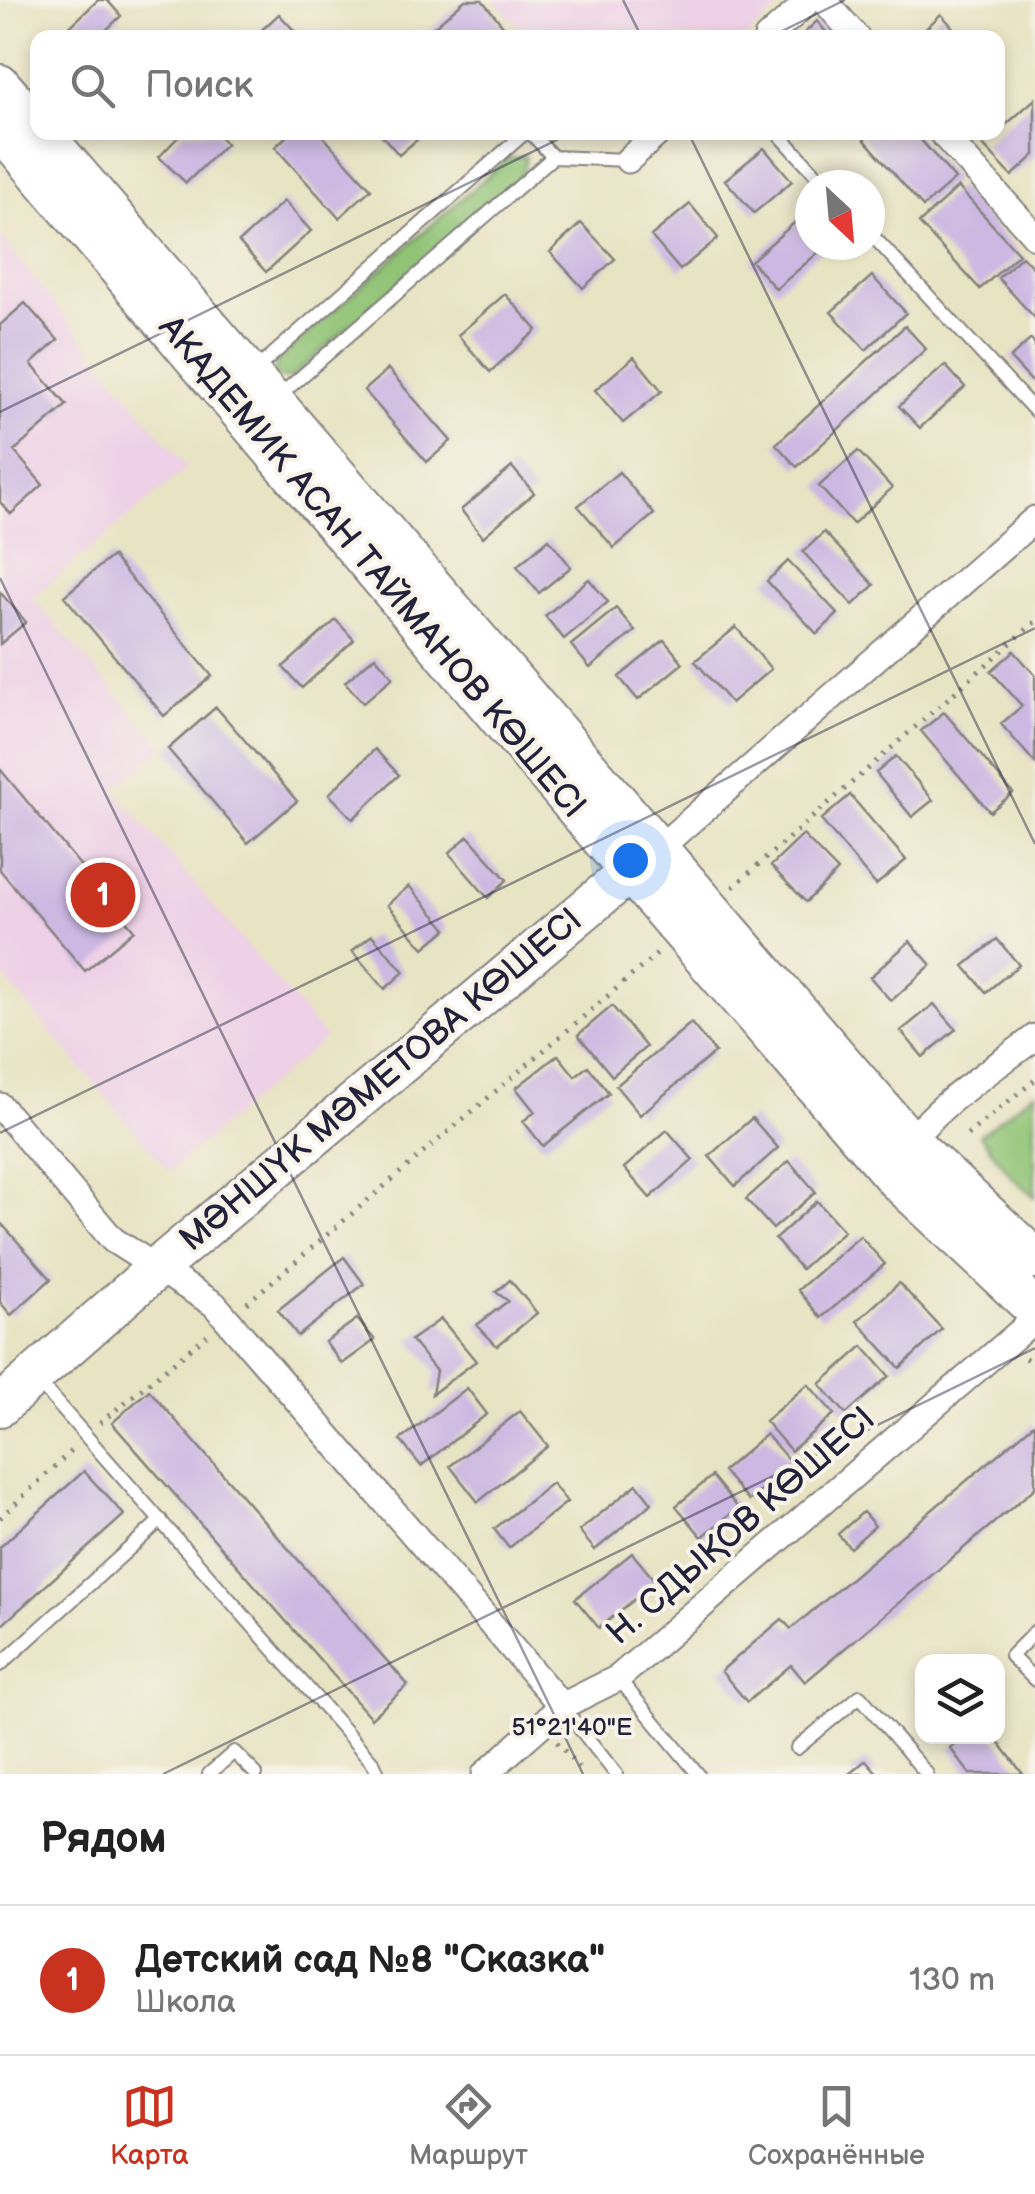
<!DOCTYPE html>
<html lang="ru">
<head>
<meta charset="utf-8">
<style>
	body { margin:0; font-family:"Balsamiq Sans",sans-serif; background:#f2f2f2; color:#222 }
	.controls { position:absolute; right:30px; bottom:30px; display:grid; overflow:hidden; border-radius:20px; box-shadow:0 5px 15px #0003 }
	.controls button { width:90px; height:90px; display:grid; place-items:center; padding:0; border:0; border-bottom:2px solid #e0e0e0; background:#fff; color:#222; font:50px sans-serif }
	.compass { position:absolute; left:795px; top:170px; width:90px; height:90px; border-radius:50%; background:#fff; box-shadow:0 5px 15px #0003; rotate:154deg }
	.you { position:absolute; left:630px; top:860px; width:35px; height:35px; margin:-25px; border:8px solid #fff; border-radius:50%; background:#1a73e8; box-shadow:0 0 0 15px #1a73e833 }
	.badge { display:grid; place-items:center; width:65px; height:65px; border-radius:50%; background:#c8321e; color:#fff; font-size:32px; font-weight:700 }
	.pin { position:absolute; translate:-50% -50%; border:5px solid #fff; box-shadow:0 2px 10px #0006 }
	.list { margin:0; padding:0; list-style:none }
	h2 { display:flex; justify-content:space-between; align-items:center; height:130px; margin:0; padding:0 40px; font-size:42px }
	h2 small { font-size:32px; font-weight:400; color:#767676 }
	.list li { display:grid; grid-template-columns:65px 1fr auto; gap:30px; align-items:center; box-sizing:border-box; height:150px; padding:0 40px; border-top:2px solid #e0e0e0 }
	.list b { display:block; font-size:38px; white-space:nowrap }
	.list p { margin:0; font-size:32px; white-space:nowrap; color:#767676 }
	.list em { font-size:32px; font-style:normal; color:#767676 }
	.icon { flex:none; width:55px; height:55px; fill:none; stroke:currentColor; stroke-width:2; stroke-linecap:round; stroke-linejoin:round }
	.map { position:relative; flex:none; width:1035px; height:1774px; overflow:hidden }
	.search { position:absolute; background:#fff; box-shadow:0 5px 15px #0003; left:30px; right:30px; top:30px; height:110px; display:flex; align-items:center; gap:25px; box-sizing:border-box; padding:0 35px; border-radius:20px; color:#767676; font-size:38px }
	.sheet { height:280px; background:#fff }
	nav { display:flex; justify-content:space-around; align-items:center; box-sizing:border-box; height:140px; border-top:2px solid #e0e0e0; background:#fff; font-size:28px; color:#767676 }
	nav a { display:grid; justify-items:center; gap:5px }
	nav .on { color:#c8321e }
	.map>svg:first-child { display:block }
	.built { fill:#eed0e7 }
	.green { fill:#90c374; stroke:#597258; stroke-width:2.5 }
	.building { fill:#ccb8e2 }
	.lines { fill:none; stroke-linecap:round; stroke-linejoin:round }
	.service-casing { stroke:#85827f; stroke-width:16 }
	.minor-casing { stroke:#85827f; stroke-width:29 }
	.primary-casing { stroke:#85827f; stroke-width:44 }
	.path { stroke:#85827f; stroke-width:5; stroke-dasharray:2.5 8; stroke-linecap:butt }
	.service { stroke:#fff; stroke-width:12 }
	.minor { stroke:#fff; stroke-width:25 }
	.primary { stroke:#fff; stroke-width:40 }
	.ticks { fill:none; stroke:#22223b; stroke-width:2.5; stroke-opacity:0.45 }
	.labels { text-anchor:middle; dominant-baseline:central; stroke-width:8; stroke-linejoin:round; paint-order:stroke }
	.street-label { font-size:35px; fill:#22223b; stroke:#f7f3e8 }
	.ticks-label { font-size:25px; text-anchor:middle; fill:#22223b; stroke:#f7f3e8; stroke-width:8; stroke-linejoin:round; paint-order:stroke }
</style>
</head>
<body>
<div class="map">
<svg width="1035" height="1774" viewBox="0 0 1035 1774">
	<rect width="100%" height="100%" fill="#f7f3e8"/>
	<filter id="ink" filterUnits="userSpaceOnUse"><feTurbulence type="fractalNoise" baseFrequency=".01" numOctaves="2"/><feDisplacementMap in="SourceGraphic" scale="20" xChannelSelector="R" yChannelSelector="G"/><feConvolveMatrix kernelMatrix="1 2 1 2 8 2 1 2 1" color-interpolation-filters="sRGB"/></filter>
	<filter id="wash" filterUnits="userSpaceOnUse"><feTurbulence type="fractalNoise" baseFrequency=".0048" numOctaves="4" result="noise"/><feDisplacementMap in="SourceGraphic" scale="40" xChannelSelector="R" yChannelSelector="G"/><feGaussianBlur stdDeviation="2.25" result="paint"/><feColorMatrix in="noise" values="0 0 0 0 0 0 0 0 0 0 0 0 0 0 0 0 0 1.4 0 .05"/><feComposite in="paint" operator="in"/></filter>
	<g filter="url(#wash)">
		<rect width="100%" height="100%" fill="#e8e3c3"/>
		<path class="built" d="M495 0H789L746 37 529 38Z
			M0 236 187 468 32 598 164 748 114 789 325 1038 169 1171 0 973Z"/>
		<path class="green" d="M526 156 523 174 291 378H274L276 361 508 158Z
			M1035 1091V1197L1014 1179 980 1135Z"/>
		<g id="blocks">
			<path class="building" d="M98 0H107L121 16 98 38H58Z
				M465 0H482L513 38H421Z
				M279 14 301 38H253Z
				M941 14 962 38H916Z
				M817 21 831 38H799Z
				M1035 99V155L1012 176 983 145Z
				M183 132H216L226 144 186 183 159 157Z
				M291 132H319L371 189 339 218 275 147Z
				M379 132H426L399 155Z
				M858 132H914L955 179 923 207Z
				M764 148 792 181 754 213 725 180Z
				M958 187 1019 254 980 289 919 223Z
				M284 201 311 231 266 272 239 242Z
				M690 204 718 238 680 270 651 236Z
				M810 209V245H827L776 289 751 261Z
				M581 223 615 259 583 288 550 252Z
				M1022 256 1035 270V318L998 278Z
				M872 276 906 313 866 350 831 312Z
				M505 294 537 330 490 372 458 335Z
				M25 303 58 340 31 364 67 405 14 451 43 485 11 514 0 502V325Z
				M905 326 926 349 797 467 776 444Z
				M1031 339 1035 344V385L1010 358Z
				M634 357 662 391 623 423 595 390Z
				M945 365 965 387 920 428 899 406Z
				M388 369 451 441 427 462 364 390Z
				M858 451 892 488 853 524 819 486Z
				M512 467 534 493 483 537 461 510Z
				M619 472 654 514 614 548 578 506Z
				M824 532 874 585 853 605 803 552Z
				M549 539 571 567 539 593 517 566Z
				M112 556 212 676 164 716 64 596Z
				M788 561 838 614 817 634 767 581Z
				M589 579 608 602 564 639 545 616Z
				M0 592 26 622 0 644Z
				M616 608 635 631 590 668 571 645Z
				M336 620 354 640 302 688 283 667Z
				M736 627 771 669 731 703 695 661Z
				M664 640 683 663 638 700 619 677Z
				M1014 651 1035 675V763L1001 724 1022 706 991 671Z
				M375 656 393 677 363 703 345 682Z
				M216 707 297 801 248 843 168 749Z
				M944 712 1013 793 990 812 921 731Z
				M375 749 399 775 353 819 329 794Z
				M896 756 933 800 912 817 876 773Z
				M0 769 134 930 85 971 0 870Z
				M850 795 906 860 876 885 821 820Z
				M803 835 838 871 806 902 771 866Z
				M468 836 507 880 488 898 449 853Z
				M409 886 447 929 424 948 387 905Z
				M372 935 404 972 385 989 352 951Z
				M997 939 1019 965 986 992 964 966Z
				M910 941 931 965 891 1001 870 977Z
				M934 1004 956 1029 923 1057 901 1031Z
				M612 1006 646 1047 612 1076 578 1035Z
				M691 1023 715 1052 640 1115 616 1086Z
				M558 1055 575 1076 588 1066 609 1093 543 1146 523 1121 535 1112 516 1088Z
				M752 1118 778 1148 735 1186 709 1156Z
				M667 1130 693 1160 650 1198 624 1168Z
				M789 1161 816 1192 773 1229 746 1199Z
				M817 1201 844 1231 801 1269 775 1239Z
				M0 1222 51 1279 11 1315 0 1302Z
				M860 1236 885 1264 821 1318 798 1290Z
				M344 1257 364 1284 298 1336 278 1310Z
				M510 1280 537 1313 497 1346 477 1325 508 1301 496 1292Z
				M899 1283 942 1329 900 1368 857 1321Z
				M357 1319 375 1340 342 1364 325 1342Z
				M441 1319 476 1361 432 1394 436 1371 411 1340Z
				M863 1346 889 1376 846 1414 820 1384Z
				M808 1384 834 1414 791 1451 765 1421Z
				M467 1388 487 1414 421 1466 400 1440Z
				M149 1390 408 1685 371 1718 112 1423Z
				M520 1411 548 1446 478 1502 450 1466Z
				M1035 1423V1488L805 1682 791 1665 747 1702 721 1671 782 1619 791 1629Z
				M766 1434 792 1464 749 1501 723 1471Z
				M84 1471 124 1515 0 1627V1547Z
				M712 1476 738 1508 702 1537 676 1506Z
				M552 1483 567 1502 509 1548 494 1529Z
				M637 1484 652 1503 595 1550 579 1531Z
				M863 1512 875 1526 850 1548 838 1534Z
				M632 1553 656 1582 599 1628 575 1599Z
				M965 1736H994L1023 1774H970L950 1748Z
				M866 1760 878 1774H849Z"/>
		</g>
	</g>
	<g filter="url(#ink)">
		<use href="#blocks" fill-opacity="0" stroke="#85827f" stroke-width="2.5"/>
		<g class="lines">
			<g class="service-casing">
				<path id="service" d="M777 132 826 185
					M553 157 628 160
					M870 233 1035 411
					M254 371 526 132
					M278 397 553 157 530 132
					M35 1378 374 1764 378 1774
					M1035 1632 1011 1656 1035 1680
					M0 1665 161 1520
					M618 1678 698 1774
					M562 1706 616 1774
					M797 1748 860 1696 927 1774
					M209 1774 234 1752 256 1774"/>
			</g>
			<g class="minor-casing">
				<path id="minor" d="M824 0 857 38
					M767 38 810 0
					M941 132 1035 236
					M628 160 659 132
					M657 850 1035 519
					M0 1106 113 1240 214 1304 562 1706
					M907 1152C919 1115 1003 1063 1035 1037
					M485 1774 562 1706 618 1678 1035 1319"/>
			</g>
			<g class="primary-casing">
				<path id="primary" d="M0 85 38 129
					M0 128 630 872 897 1180 1035 1309
					M41 132 910 1142 1035 1259
					M0 1406 157 1268 650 855"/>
			</g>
			<path class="path" d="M733 887 1035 622
				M967 1135 1035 1080
				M247 1303 657 954
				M1025 1358 1035 1364
				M100 1423 207 1335
				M0 1518 74 1448
				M557 1742 579 1768"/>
			<use href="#service" class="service"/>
			<use href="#minor" class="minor"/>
			<use href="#primary" class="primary"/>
		</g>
	</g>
	<path class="ticks" d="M623 0 642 38M768 38 845 0M688 132 1035 844M0 412 573 132M0 578 583 1774M0 1133 1035 628M163 1774 1035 1348"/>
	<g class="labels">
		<g class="street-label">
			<text transform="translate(372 567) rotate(50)">АКАДЕМИК АСАН ТАЙМАНОВ КӨШЕСІ</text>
			<text transform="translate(381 1080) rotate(-40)">МӘНШҮК МӘМЕТОВА КӨШЕСІ</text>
			<text transform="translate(741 1526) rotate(-41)">Н. СДЫҚОВ КӨШЕСІ</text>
		</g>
	</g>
	<g class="ticks-label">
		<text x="572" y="1735">51°21'40"E</text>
	</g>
</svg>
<div class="controls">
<button><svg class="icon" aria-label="layers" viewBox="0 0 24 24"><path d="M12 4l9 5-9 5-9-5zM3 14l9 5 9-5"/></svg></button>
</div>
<svg class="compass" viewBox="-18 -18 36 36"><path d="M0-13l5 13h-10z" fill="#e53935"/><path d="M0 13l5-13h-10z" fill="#767676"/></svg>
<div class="you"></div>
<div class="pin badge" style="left:103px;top:895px">1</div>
<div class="search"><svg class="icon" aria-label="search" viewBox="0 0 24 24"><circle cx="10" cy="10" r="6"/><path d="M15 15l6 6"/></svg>Поиск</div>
</div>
<section class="sheet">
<h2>Рядом<small></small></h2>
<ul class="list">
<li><span class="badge">1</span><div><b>Детский сад №8 &quot;Сказка&quot;</b><p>Школа</p></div><em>130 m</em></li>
</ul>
</section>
<nav>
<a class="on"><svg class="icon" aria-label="map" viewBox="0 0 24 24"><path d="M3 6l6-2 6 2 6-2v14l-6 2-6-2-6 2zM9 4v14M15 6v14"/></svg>Карта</a>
<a><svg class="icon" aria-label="directions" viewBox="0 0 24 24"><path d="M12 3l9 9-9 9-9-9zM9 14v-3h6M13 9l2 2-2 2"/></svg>Маршрут</a>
<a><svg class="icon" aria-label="saved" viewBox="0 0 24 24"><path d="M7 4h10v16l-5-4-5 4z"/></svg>Сохранённые</a>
</nav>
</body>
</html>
